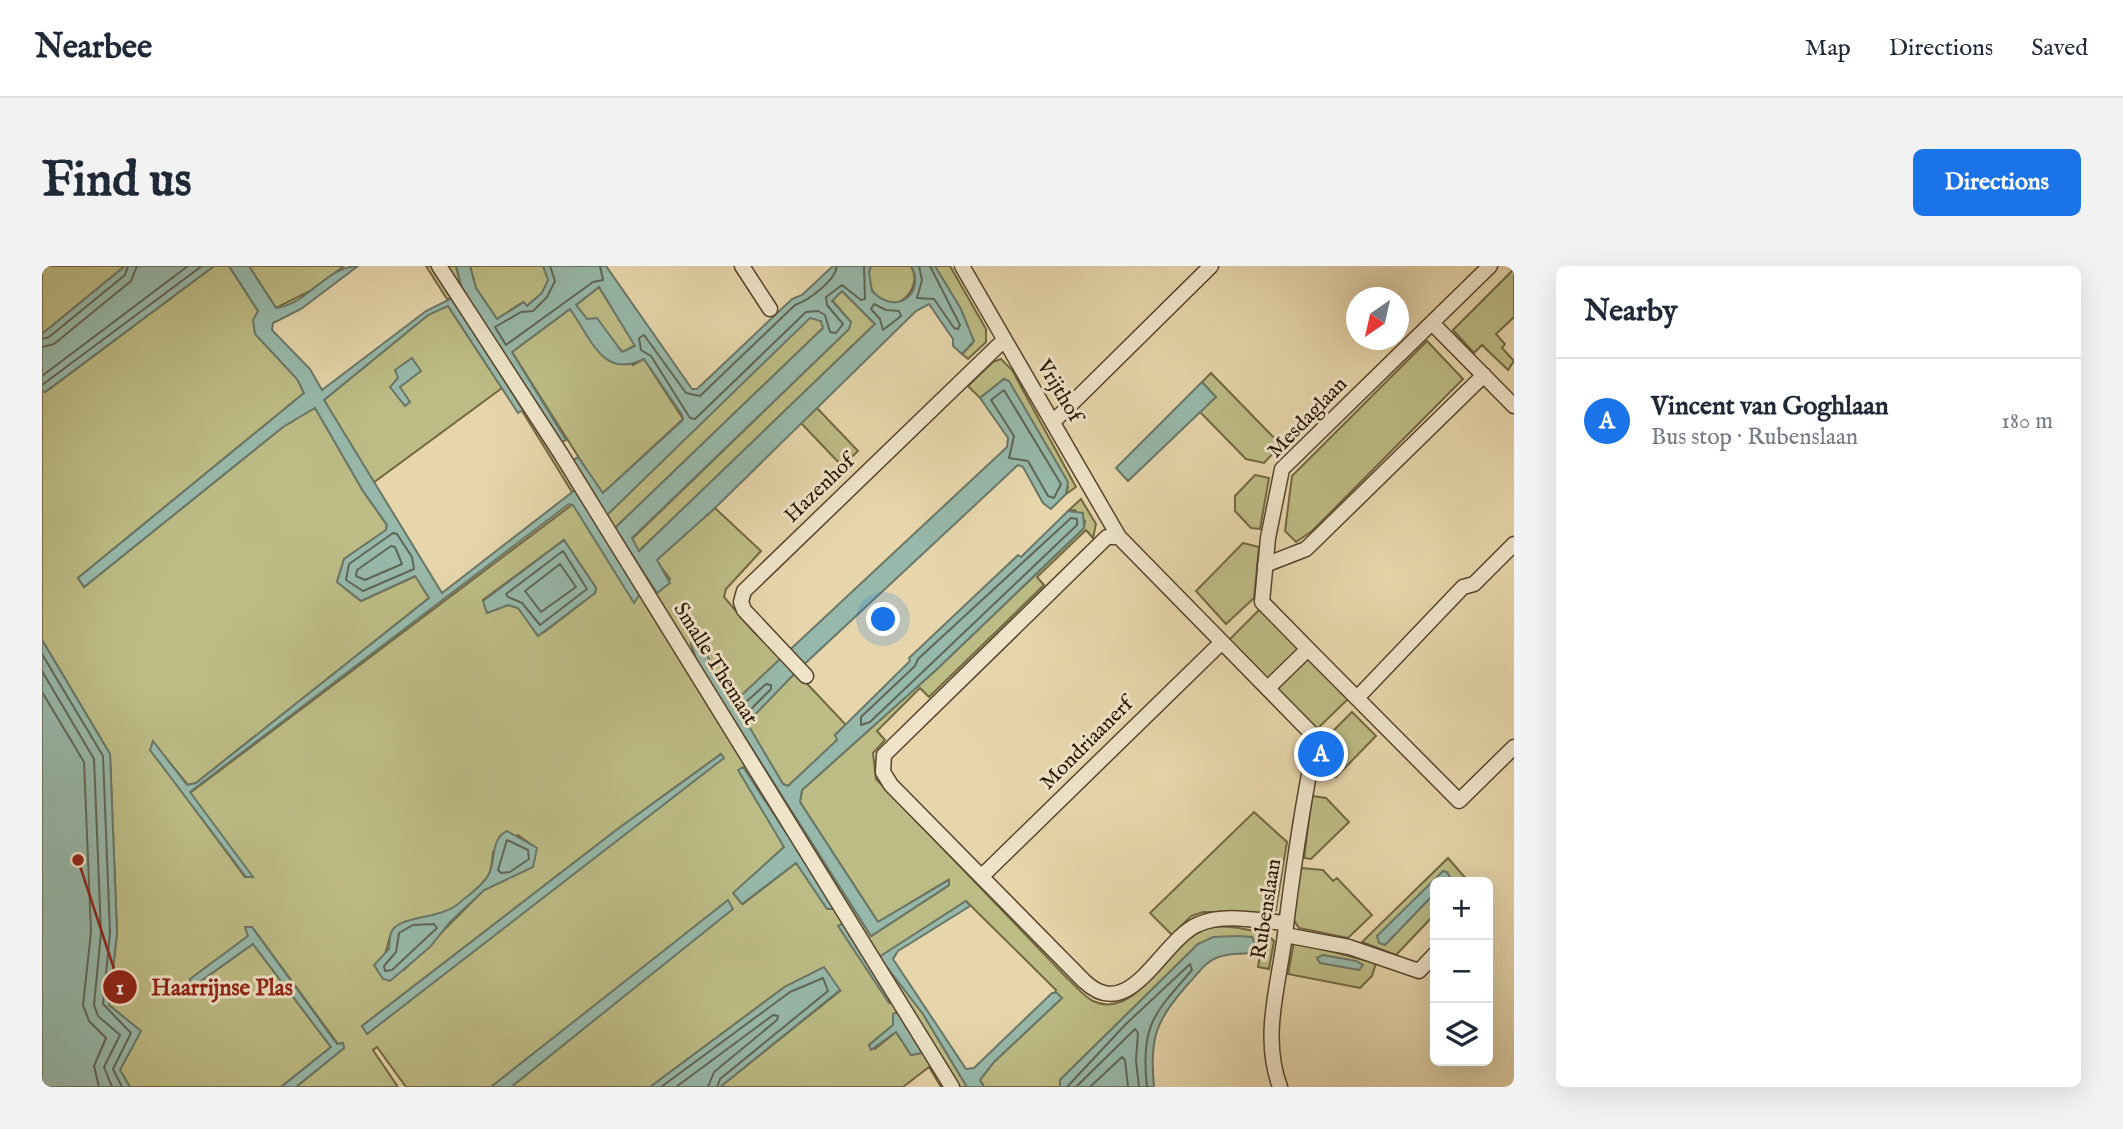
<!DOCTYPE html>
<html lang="en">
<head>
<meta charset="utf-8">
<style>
	body { margin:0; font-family:"IM FELL English",serif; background:#f2f2f3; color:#1f2937 }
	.controls { position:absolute; right:21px; bottom:21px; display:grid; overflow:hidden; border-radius:10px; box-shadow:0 7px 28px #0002 }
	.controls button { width:63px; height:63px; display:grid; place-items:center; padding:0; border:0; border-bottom:2px solid #e0e1e3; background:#fff; color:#1f2937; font:35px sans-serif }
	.compass { position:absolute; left:1304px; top:21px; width:63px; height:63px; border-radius:50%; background:#fff; box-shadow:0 7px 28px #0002; rotate:214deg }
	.you { position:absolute; left:842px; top:354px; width:24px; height:24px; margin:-18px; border:5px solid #fff; border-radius:50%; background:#1a73e8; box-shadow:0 0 0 10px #1a73e833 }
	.badge { display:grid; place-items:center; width:46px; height:46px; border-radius:50%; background:#1a73e8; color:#fff; font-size:23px; font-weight:700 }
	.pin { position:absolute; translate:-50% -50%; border:4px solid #fff; box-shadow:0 2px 7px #0006 }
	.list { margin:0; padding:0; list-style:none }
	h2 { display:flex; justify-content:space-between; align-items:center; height:91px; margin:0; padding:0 28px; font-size:30px }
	h2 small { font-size:23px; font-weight:400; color:#747a83 }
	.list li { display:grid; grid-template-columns:46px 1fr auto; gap:21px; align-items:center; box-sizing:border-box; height:126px; padding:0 28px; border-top:2px solid #e0e1e3 }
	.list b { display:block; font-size:26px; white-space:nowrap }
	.list p { margin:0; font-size:23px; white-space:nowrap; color:#747a83 }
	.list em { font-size:23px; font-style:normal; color:#747a83 }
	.icon { flex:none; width:38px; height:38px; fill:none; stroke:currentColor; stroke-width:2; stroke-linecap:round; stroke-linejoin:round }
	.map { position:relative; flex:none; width:1472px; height:821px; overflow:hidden; border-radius:10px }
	header { display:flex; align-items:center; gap:42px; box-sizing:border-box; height:98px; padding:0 35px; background:#fff; border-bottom:2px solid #e0e1e3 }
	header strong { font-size:33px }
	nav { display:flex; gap:38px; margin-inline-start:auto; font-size:24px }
	.intro { display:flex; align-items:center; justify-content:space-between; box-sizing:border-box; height:168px; padding:0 42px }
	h1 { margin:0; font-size:49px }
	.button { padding:18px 32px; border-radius:10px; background:#1a73e8; color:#fff; font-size:24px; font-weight:700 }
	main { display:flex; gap:42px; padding:0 42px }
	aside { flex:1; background:#fff; border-radius:10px; box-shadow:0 7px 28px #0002 }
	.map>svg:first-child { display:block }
	.green { fill:#bdbc84; stroke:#726842; stroke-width:2; fill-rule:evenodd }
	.water { fill:#97b9ab; stroke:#6a7767; stroke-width:2; fill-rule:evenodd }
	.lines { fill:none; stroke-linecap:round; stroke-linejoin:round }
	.shore { stroke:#5f6656; stroke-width:2 }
	.street-casing { stroke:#57442c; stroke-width:17 }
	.street { stroke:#efe4c9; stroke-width:14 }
	.labels { text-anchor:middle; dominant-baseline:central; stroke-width:6; stroke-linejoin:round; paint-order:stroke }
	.street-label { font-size:21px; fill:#271301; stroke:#efe4c9 }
	.leader { fill:none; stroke:#8f2418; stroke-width:2.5 }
	.callout-dot { fill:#8f2418; stroke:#efe4c9; stroke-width:2.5 }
	.mark-label { font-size:21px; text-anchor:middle; font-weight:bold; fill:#fff }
	.callout-label { font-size:23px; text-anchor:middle; font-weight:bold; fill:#8f2418; stroke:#efe4c9; stroke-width:6; stroke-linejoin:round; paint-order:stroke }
</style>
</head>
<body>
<header>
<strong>Nearbee</strong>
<nav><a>Map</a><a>Directions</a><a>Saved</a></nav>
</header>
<div class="intro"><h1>Find us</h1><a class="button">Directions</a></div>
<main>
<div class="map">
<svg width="1472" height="821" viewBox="0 0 1472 821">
	<rect width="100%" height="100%" fill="#e7d6ac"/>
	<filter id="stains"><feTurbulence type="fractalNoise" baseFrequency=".00286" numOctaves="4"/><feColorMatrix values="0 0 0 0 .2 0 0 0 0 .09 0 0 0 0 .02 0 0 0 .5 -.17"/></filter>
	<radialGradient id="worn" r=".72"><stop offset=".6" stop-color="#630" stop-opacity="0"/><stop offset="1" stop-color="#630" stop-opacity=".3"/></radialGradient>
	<path class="green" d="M0 0H83L0 68Z
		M172 0H187L216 45 237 91 256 113 262 127 36 312 42 321 241 161 273 141 321 225 345 259 344 264 302 293 295 316 319 335 374 310 387 332 154 517 146 519 111 476 109 484 203 611H210L148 527 531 238 533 224 530 226 411 33H405L384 0H414L421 28 564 250 768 51 779 55 781 62 573 262 609 322 628 313 614 294 673 242 719 285 684 323 682 331 711 365 742 393 691 438 656 374 649 378 655 396 829 670 906 620V614L836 656 758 536 760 524 894 404 1042 262 1043 255 1033 244 1026 245 1039 233 1054 258 1051 272 1044 264 995 311 1002 319 887 431 878 422 835 465 843 474 831 487 834 513 1026 713C1034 720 1041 730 1051 735 1095 756 1129 675 1164 662 1174 659 1187 661 1197 662 1211 665 1222 665 1232 675L1227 703 1216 701 1218 687H1211L1213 678C1192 668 1177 669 1156 678L1018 814V821H942L938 814 952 796 1020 732 1012 729 1014 724 924 635 838 691 881 748 925 821H899L887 801 861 821H678L798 725 744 720 608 821H469L690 643 580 718 449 821H364L335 781 331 784 356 821H254L302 782 300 777 296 778 210 661H203L206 670 149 713V722L211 678 289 781 239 821H88L77 804 98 765 67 739 75 667 68 488 0 374V124L3 126 9 122ZM522 274 554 322 553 327 501 367 476 342 466 339 445 347 441 334ZM679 488 681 492 326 767 320 760 573 565ZM701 502 790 637 754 597 701 638 692 628 742 581ZM476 569 494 582 490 601 442 624 362 704 340 693C348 682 345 667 355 660 365 653 381 653 392 651 410 646 439 625 447 608 450 602 450 593 451 586ZM853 753 880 787 869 789 854 766 833 783 827 779 851 759Z
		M207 0H302L268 25 234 42Z
		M428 0H501L507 14 500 27 485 40 481 36 455 53 434 22Z
		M829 0H869C878 16 868 32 853 38 833 37 822 18 829 0Z
		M893 0H908L944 63V76L926 93 920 88 930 78Z
		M1472 3V51L1454 68 1463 78 1460 82 1472 95 1466 104 1440 79 1432 87 1411 64Z
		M557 21 593 79 581 86 545 53 534 39Z
		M800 25 833 58 597 285 590 273 807 63 809 56 790 34Z
		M403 39 406 40 460 122 331 217 282 134 386 49Z
		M528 43 542 63 591 99 602 93 641 153 560 228 470 86Z
		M1385 75 1421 113 1270 265 1254 276 1243 265 1250 210Z
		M959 93 970 104 1034 221 1024 228 1026 221 962 113 938 132 926 120 951 96Z
		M1169 107 1239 179 1222 197 1204 193 1158 146 1173 131 1160 116Z
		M775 142 816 185 800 200 759 157Z
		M1213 209 1227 212 1218 263 1209 262 1193 245V230Z
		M1201 277 1217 281 1212 332 1184 358 1154 325Z
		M1219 342 1260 385 1227 417 1187 374Z
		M1265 390 1306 433 1273 465 1232 422Z
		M754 406 804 459 793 469 796 474 746 520 741 518 704 457Z
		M1310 446 1334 470 1294 511 1273 512 1283 473Z
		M1270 530 1284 532 1307 556 1269 593 1262 592Z
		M1212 546 1245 576 1234 644 1230 647 1161 646 1149 650 1130 669 1108 647Z
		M1406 592 1426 615 1393 616V648L1354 689 1320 676Z
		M1259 602 1281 604 1291 615 1295 612 1330 649 1306 672 1257 662 1251 653Z
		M1252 676 1334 697 1330 710 1318 722 1246 708Z"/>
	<path class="water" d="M83 0H172L3 126 0 124V68Z
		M187 0H207L234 42C266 38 285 0 316 0L259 43 231 57 230 64 268 103 280 124 384 45 410 32 481 144 476 147 406 40 386 49 282 134 400 327 533 224 598 328 592 337 531 239 527 238 148 526 211 611H204L108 484 111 475 145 519 154 517 387 332 373 310 319 335 295 316 302 293 344 264 345 259 321 225 273 142 241 161 42 321 36 312 262 127 255 113 213 68 211 54 216 45Z
		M414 0H428L434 22 455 53 482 36 485 40 500 27 506 14 501 0H564L650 123H655L750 33 760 29 791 0H829L827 6 830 25C856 52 884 25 869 0H893L919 43 932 75 920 88 911 80V73L887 38 874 45 673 242 615 294 628 317 615 327 573 262 781 62 779 55 768 52 564 250 530 195 536 191 561 227 641 154 640 149 602 93C561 114 549 72 528 43L470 86 524 174 518 177 421 27ZM557 21 593 80 580 86 555 52 545 53 534 39ZM800 25 833 58 597 285 590 272 807 63 809 56 790 35Z
		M370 92 379 105 358 121 368 136 363 140 348 121 356 112 353 104Z
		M962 113 967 115 1026 216 1024 228 1009 243 1001 237 981 201 976 199 754 406 705 457 741 518 746 520 795 474 793 469 868 395 867 392 976 289 979 291 1026 245 1041 247 1042 262 894 404 760 524 758 536 836 656 907 614V619L829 670 655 396 649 377 656 373 691 437 965 181 966 172 938 132Z
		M1160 116 1174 131 1086 215 1074 202Z
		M522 274 554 322 553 327 496 370 476 342 466 339 445 347 441 335Z
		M0 374 68 488 75 667 67 739 99 765 78 804 88 821H0Z
		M679 488 682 492 325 768 320 760 573 565Z
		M701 501 790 637 792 643H785L754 597 700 638 691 627 742 581 696 504Z
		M465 565 495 582 491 601 442 624 408 656 388 681 348 715 341 713 332 699 347 683C348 678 347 672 349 667 355 649 397 654 416 638 426 629 440 621 447 608 454 595 448 573 465 565Z
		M1401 605 1405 606 1408 611 1404 616H1393V627L1343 679 1337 677 1335 670Z
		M686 634 691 643 469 821H449Z
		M924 635 928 640 856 685 851 693 924 803 932 802 1010 727H1015L1020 732 952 796 938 814 942 821H925L881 748 837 691Z
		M802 657 850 736 847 737 796 660Z
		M203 661H210L295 778 301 777 302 782 254 821H239L289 781 211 678 149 722 148 713 206 670Z
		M1196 670 1210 671 1213 678 1211 687C1200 688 1184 687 1174 692 1162 697 1155 709 1146 718 1114 755 1107 771 1112 821H1018V814L1156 678 1171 671Z
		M1281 689 1314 695 1321 699 1317 704 1278 697 1275 692Z
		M782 701 798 724 678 821H608L744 720Z
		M855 746 881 782 880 787 869 789 854 766 829 784 827 779 851 759V748Z"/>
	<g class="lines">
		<path class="shore" d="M508 0 513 15 505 31 491 45 479 46 453 61 464 79 551 16 561 14 558 0
			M795 0C793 15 767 34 753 39L658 130 644 127 602 69 597 72 599 84 609 90 648 152 653 153 764 46 776 45 783 49 788 66 794 67 801 58 785 39 784 31 800 19 819 34 823 33 822 0
			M877 0 880 14 875 32 892 33 912 62 916 63 918 59 888 0
			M832 38 844 44 857 45 859 50 841 64 838 53 829 43Z
			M0 73 7 71 83 9 86 0
			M0 81 12 78 89 15 95 0
			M0 110 146 0
			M0 119 160 0
			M962 124 1019 218 1012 232 1006 230 986 195 967 192 972 170 949 134Z
			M1029 252 1035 253V259L828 456 819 459V451L873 400 876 393Z
			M351 267 355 268 370 291 372 303 321 325 304 314 307 298Z
			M349 280 353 281 360 298 323 314 314 310 315 304Z
			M521 285 545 323 498 359 480 337 466 331 464 328Z
			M518 298 534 321 499 346 483 325Z
			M0 388 61 490 68 667 61 738 89 767 71 803 80 821
			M0 405 52 493 59 667 52 739 56 750 78 769 62 801 70 821
			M724 418 729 419V423L702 450H698L696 443Z
			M0 426 42 496 49 666 41 739 47 755 64 772 52 800 57 821
			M465 574 486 584 487 593 468 606 459 607 456 604Z
			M392 658 395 662 350 704 343 705 342 700 354 686 357 667 371 659Z
			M619 821 748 726 781 712 786 725 678 813 675 821
			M634 821 731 749 736 750 735 754 672 806 666 821
			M1025 821 1083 759 1148 698 1150 704C1112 748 1098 759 1105 821
			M1034 821 1093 763 1096 767 1094 794 1097 821
			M1048 821 1080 791 1083 794 1086 821"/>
		<g class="street-casing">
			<path id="street" d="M397 0 519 188 910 821
				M700 0 728 43
				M920 0 1077 271
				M1391 58 1472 140
				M1011 156 1169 0
				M1223 299 1264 283 1442 109
				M1266 383 1417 535 1472 481
				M764 410 702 344 699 336 702 325 962 74
				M1226 422 1266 383 1220 336 1226 272 1240 203 1448 0
				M1315 432 1421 321 1432 318 1472 278
				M940 610 1180 376
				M1243 669 1307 681 1377 705 1393 688
				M1238 821C1219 770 1237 719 1243 668 1251 602 1261 536 1274 472L1077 271H1065L842 489 841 506 849 519 1042 715C1089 760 1119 673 1157 658 1183 647 1216 655 1244 657"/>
		</g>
		<use href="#street" class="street"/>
	</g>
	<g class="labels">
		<g class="street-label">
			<text transform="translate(1017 125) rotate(59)">Vrijthof</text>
			<text transform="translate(1266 152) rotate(-46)">Mesdaglaan</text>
			<text transform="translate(778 223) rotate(-44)">Hazenhof</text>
			<text transform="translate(673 398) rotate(58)">Smalle Themaat</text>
			<text transform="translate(1045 478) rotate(-45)">Mondriaanerf</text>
			<text transform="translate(1225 643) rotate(-81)">Rubenslaan</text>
		</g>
	</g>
	<path class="leader" d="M36 594L78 721"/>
	<g class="callout-dot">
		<circle cx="36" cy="594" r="7"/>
		<circle cx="78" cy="721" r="18"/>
	</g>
	<g class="mark-label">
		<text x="78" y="728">1</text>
	</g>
	<g class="callout-label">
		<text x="180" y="729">Haarrijnse Plas</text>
	</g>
	<rect width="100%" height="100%" filter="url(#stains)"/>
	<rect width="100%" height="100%" fill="url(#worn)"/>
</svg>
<div class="controls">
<button>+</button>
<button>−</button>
<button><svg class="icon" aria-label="layers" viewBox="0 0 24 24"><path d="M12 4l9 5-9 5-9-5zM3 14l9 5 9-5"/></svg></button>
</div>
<svg class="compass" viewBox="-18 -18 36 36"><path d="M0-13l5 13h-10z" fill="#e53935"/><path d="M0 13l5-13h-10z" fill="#747a83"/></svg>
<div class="you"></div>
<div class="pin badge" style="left:1279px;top:488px">A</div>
</div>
<aside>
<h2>Nearby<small></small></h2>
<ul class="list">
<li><span class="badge">A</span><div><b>Vincent van Goghlaan</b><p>Bus stop · Rubenslaan</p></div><em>180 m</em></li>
</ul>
</aside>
</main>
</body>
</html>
